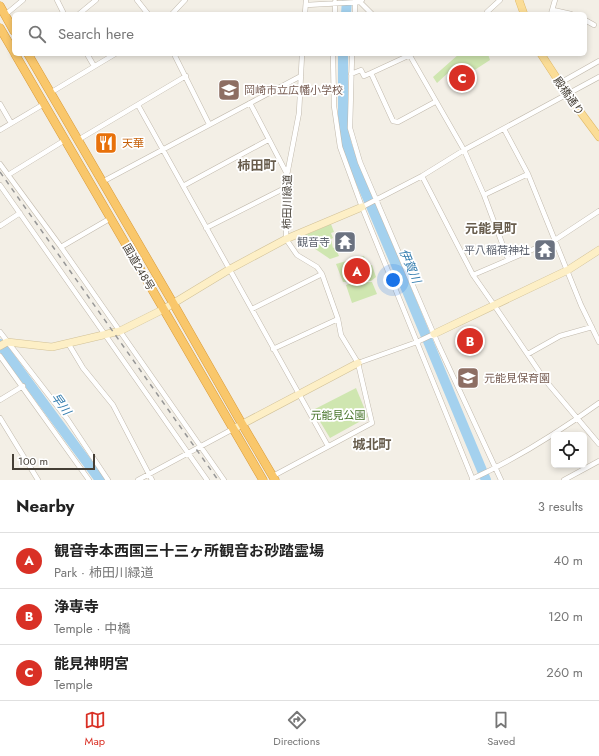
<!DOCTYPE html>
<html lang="en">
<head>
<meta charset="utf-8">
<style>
	body { margin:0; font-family:Jost,"Noto Sans JP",sans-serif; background:#f2f2f2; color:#222 }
	.controls { position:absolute; right:12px; bottom:12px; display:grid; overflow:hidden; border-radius:6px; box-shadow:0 2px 6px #0003 }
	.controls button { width:36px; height:36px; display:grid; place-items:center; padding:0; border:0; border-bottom:1px solid #e0e0e0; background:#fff; color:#222; font:20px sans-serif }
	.scale { position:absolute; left:12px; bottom:10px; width:83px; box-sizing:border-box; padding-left:4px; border:2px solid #453f36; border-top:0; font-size:11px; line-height:14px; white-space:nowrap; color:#453f36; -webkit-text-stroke:3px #fff; paint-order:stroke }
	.you { position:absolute; left:393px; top:280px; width:14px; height:14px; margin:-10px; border:3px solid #fff; border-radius:50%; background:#1a73e8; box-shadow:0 0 0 6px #1a73e833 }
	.badge { display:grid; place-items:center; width:26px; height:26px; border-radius:50%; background:#d93025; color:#fff; font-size:13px; font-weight:700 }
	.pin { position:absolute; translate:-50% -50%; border:2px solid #fff; box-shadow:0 1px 4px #0006 }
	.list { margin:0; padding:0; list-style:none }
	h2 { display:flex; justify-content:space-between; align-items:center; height:52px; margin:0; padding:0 16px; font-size:17px }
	h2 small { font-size:13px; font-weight:400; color:#767676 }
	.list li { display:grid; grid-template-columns:26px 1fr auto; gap:12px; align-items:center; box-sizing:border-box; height:56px; padding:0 16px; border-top:1px solid #e0e0e0 }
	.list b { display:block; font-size:15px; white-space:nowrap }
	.list p { margin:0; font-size:13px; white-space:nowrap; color:#767676 }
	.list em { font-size:13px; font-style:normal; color:#767676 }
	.icon { flex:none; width:22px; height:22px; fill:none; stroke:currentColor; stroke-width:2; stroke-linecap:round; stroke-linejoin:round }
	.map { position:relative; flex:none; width:599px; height:480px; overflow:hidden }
	.search { position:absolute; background:#fff; box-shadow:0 2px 6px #0003; left:12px; right:12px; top:12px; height:44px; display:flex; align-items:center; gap:10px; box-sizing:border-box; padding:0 14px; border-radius:6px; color:#767676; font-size:15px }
	.sheet { height:220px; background:#fff }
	nav { display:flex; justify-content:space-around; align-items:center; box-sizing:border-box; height:56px; border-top:1px solid #e0e0e0; background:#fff; font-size:11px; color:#767676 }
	nav a { display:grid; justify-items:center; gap:2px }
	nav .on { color:#d93025 }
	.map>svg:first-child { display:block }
	.green { fill:#cfe6b0 }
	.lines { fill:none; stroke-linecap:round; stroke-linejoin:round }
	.river { stroke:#a4d1ee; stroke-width:10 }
	.street-casing { stroke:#c1b9ac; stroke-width:5.5 }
	.secondary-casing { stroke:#d1c198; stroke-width:8 }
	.primary-casing { stroke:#e0b967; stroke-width:8 }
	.highway-casing { stroke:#d89b3b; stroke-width:9 }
	.street { stroke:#fff; stroke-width:4.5 }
	.secondary { stroke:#fdefc6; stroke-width:7 }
	.primary { stroke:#fbdd97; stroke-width:7 }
	.highway { stroke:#f9c76b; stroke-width:8 }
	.rail { stroke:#969696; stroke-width:1.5; stroke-dasharray:5 5; stroke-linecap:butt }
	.labels { text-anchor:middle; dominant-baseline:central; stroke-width:3.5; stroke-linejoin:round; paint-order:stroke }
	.education-label { font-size:11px; fill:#785e54; stroke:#fff; text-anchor:start }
	.street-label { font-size:11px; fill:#453f36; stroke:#fff }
	.food-label { font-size:11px; fill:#c56008; stroke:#fff; text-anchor:start }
	.worship-label { font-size:11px; fill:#5b616d; stroke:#fff; text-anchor:end }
	.park-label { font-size:11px; fill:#48752b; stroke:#fff }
	.water-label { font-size:12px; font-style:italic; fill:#327cae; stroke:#fff }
	.quarter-label { font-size:13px; font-weight:bold; fill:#685d4d; stroke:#fff }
</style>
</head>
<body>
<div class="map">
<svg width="599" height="480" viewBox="0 0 599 480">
	<rect width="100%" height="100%" fill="#f3efe6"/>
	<path class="green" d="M459 54H488L490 60 470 73 461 66 451 73 449 72 437 83 433 77Z
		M331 224 334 232 331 233 333 238 331 239 333 248 335 247 339 256 330 259 299 238Z
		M364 256 367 266 372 265 376 277 371 281 343 282 336 264Z
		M372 282 377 294 352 303 346 285 351 283Z
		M356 388 368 417 330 438 313 410Z"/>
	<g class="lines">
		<path class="river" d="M346 14 347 0
			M343 54V116L346 142 354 166 405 286 486 480
			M0 344 100 480"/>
		<g class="street-casing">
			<path id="street" d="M57 0 64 14
				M137 0 148 14
				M360 2 372 14
				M306 5 360 2 362 0
				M553 10 571 14
				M487 12 500 0
				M79 14 96 0
				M172 14 185 0
				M305 14 306 0
				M335 14V2
				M355 14V0
				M551 14 555 0
				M5 15 23 0
				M585 20 594 25
				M87 54 94 66
				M174 54 209 124
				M333 54 334 106 340 147 362 207 473 480
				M352 54 350 128 360 162 438 344 501 480
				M409 54 464 150 484 195 508 259
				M410 55 371 73 393 121 398 122 435 102
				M351 74 361 70 364 76 371 73
				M560 83 599 61
				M50 93 115 54
				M250 103 287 174
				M0 104 11 123
				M138 105 328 446
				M504 129 528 174 581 305 599 342
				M0 130 44 104
				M78 140 186 76
				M0 164 61 247 224 480
				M8 175 65 140
				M422 176 473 275 494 305 545 380 599 444
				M102 182 301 76
				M0 185 207 480
				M183 186 268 140
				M484 195 528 174
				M362 207 422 176 464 150 599 77
				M0 226 20 213
				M206 228 287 187
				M61 247 111 218
				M473 275 555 240 599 211
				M252 309 322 274
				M0 332 68 420 108 480
				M68 343 83 368 113 405 152 480
				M273 349 338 319
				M528 354 560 336 592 327
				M0 356 89 480
				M358 363 417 342 434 334
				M0 400 23 386
				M0 418 38 480
				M273 476 372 423 358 363 341 335 338 319 322 274 317 267 297 255 286 239 287 175 299 113 302 54
				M472 479C516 459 560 431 599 403
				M138 480 233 429
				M564 480 599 461"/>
		</g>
		<g class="secondary-casing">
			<path id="secondary" d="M434 334 568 270 599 250
				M0 346 7 342 52 347 120 331 164 309 230 269 286 239 362 207
				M233 429 358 363"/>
		</g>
		<g class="primary-casing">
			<path id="primary" d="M519 0 524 14
				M541 54 567 94 599 137"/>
		</g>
		<g class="highway-casing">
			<path id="highway" d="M0 6 14 31
				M0 28 14 52
				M15 54 263 480
				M28 54 173 303 242 424 275 480"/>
		</g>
		<use href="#street" class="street"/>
		<use href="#secondary" class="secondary"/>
		<use href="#primary" class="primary"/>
		<use href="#highway" class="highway"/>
		<path class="rail" d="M0 172 218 480"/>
	</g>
	<defs>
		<g id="school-square" transform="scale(1.15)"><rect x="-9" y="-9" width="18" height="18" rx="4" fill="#8d6e63" stroke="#fff"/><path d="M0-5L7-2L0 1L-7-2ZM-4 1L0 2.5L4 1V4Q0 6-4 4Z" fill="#fff"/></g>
		<g id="restaurant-square" transform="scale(1.15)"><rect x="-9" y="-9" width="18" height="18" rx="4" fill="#e8710a" stroke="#fff"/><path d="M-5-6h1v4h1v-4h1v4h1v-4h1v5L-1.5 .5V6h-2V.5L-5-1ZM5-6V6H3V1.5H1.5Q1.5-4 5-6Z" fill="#fff"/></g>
		<g id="temple-square" transform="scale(1.15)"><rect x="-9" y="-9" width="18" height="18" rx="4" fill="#6b7280" stroke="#fff"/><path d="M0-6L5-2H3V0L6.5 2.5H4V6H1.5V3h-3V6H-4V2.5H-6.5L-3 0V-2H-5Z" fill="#fff"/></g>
	</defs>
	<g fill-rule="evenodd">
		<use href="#school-square" x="229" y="90"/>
		<use href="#restaurant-square" x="106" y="143"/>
		<use href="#temple-square" x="345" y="242"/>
		<use href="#temple-square" x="545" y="250"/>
		<use href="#school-square" x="468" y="378"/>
	</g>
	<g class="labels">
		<g class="education-label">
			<text x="244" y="90">岡崎市立広幡小学校</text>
			<text x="484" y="378">元能見保育園</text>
		</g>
		<g class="street-label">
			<text transform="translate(569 96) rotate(55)">殿橋通り</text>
			<text transform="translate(287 202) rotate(-89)">柿田川緑道</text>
			<text transform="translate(139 267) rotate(60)">国道248号</text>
		</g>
		<g class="food-label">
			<text x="122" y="143">天華</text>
		</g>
		<g class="worship-label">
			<text x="330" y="242">観音寺</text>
			<text x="530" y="250">平八稲荷神社</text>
		</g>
		<g class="park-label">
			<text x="338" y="415">元能見公園</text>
		</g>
		<g class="water-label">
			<text transform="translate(410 266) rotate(67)">伊賀川</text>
			<text transform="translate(61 404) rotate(54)">早川</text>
		</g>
		<g class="quarter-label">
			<text x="257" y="165">柿田町</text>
			<text x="491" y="228">元能見町</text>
			<text x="372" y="444">城北町</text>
		</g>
	</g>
</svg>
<div class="controls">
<button><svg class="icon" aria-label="locate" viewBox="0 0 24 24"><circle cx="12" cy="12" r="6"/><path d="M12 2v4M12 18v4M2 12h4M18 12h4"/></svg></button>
</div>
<div class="scale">100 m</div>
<div class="you"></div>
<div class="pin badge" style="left:357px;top:271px">A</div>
<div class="pin badge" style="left:470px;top:341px">B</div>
<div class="pin badge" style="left:462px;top:78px">C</div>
<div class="search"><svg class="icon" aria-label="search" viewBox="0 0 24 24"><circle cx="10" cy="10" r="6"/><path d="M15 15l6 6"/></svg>Search here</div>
</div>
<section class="sheet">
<h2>Nearby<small>3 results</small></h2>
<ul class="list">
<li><span class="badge">A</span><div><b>観音寺本西国三十三ヶ所観音お砂踏霊場</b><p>Park · 柿田川緑道</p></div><em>40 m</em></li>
<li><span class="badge">B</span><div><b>浄専寺</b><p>Temple · 中橋</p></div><em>120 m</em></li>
<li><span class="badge">C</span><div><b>能見神明宮</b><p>Temple</p></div><em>260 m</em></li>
</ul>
</section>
<nav>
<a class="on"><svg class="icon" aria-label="map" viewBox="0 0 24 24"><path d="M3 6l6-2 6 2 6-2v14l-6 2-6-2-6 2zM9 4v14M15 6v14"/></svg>Map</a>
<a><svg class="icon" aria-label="directions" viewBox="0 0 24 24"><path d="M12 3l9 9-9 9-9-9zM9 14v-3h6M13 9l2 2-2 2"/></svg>Directions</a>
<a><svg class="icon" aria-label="saved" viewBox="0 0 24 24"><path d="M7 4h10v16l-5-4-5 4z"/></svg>Saved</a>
</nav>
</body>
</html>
